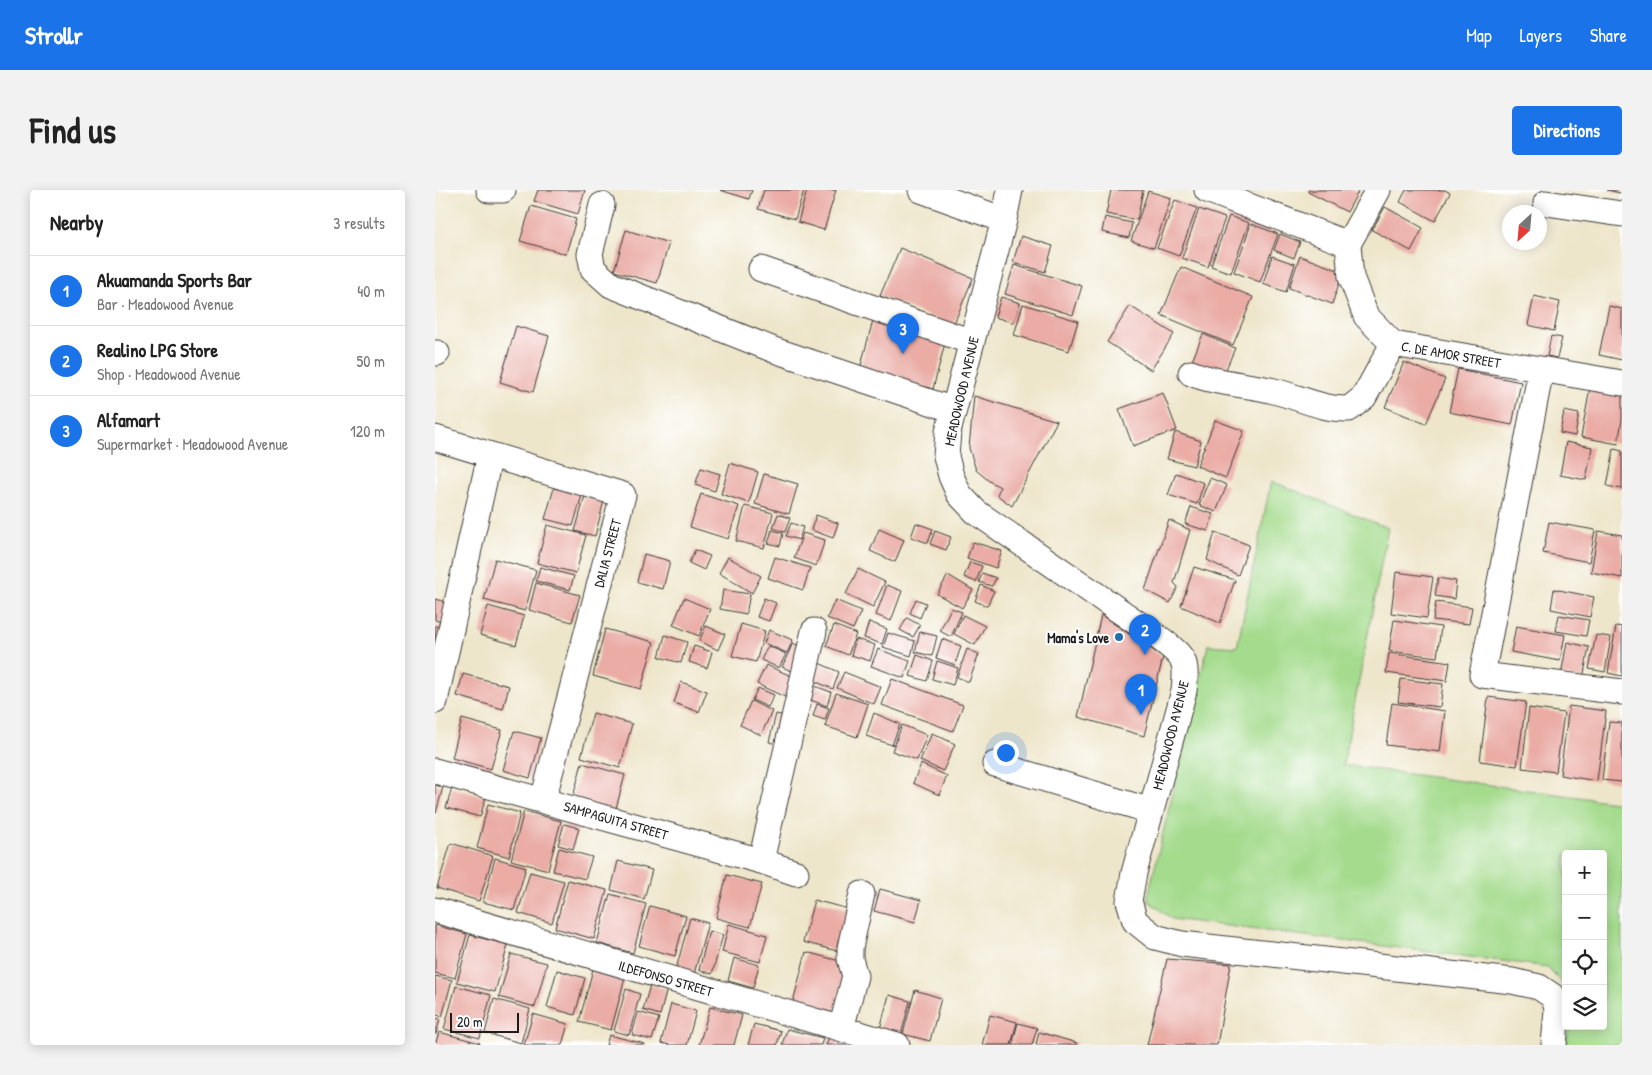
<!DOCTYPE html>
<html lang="en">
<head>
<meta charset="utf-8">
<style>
	body { margin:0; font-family:"Patrick Hand",sans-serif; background:#f2f2f2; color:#222 }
	.controls { position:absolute; right:15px; bottom:15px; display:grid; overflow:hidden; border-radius:5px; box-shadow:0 2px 12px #0003 }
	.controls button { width:45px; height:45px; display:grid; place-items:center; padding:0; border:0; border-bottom:1px solid #e0e0e0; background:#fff; color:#222; font:25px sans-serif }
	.compass { position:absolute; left:1067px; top:15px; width:45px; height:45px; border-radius:50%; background:#fff; box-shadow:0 2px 12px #0003; rotate:206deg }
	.scale { position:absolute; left:15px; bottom:12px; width:69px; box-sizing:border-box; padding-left:5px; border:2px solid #1c1c1c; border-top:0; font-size:14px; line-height:18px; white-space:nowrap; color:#1c1c1c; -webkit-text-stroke:4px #fff; paint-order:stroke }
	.you { position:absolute; left:570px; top:562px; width:18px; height:18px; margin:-12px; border:4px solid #fff; border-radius:50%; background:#1a73e8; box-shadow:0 0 0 8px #1a73e833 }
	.badge { display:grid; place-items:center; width:32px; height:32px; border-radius:50%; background:#1a73e8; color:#fff; font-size:16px; font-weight:700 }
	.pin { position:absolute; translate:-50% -41px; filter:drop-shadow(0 1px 2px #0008) }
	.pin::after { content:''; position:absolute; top:26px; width:18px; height:15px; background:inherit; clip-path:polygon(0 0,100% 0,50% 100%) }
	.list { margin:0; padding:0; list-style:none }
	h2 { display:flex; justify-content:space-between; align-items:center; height:65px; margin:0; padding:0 20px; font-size:21px }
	h2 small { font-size:16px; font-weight:400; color:#767676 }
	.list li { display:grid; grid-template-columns:32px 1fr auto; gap:15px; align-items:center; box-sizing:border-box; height:70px; padding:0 20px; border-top:1px solid #e0e0e0 }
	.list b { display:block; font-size:19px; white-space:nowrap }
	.list p { margin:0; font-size:16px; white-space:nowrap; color:#767676 }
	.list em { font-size:16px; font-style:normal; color:#767676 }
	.icon { flex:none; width:28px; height:28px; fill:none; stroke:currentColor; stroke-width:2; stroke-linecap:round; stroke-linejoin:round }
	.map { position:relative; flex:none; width:1187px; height:855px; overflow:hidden; border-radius:5px }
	header { display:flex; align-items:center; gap:30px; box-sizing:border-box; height:70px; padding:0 25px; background:#1a73e8; color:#fff }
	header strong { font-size:24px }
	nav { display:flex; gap:28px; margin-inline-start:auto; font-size:18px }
	.intro { display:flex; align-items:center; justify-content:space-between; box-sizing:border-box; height:120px; padding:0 30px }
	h1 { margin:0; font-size:35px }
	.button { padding:12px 22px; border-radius:5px; background:#1a73e8; color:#fff; font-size:18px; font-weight:700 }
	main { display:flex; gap:30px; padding:0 30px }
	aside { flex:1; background:#fff; border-radius:5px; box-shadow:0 2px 12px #0003 }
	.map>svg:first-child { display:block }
	.green { fill:#a4db8d; stroke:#607c54 }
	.building { fill:#eaaca5 }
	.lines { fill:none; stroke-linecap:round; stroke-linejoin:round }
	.minor-casing { stroke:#3c3a36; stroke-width:27 }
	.minor { stroke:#fff; stroke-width:25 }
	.poi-dot { fill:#1f6fb2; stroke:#fff; stroke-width:2 }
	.labels { text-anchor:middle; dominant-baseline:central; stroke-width:4; stroke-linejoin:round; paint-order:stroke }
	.street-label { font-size:14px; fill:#1c1c1c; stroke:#fff }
	.poi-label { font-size:14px; font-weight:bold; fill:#1c1c1c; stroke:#fff; text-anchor:end }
</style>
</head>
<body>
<header>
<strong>Strollr</strong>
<nav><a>Map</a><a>Layers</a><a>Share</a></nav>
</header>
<div class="intro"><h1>Find us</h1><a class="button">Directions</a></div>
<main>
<aside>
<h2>Nearby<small>3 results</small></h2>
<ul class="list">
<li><span class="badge">1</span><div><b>Akuamanda Sports Bar</b><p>Bar · Meadowood Avenue</p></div><em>40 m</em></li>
<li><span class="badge">2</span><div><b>Realino LPG Store</b><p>Shop · Meadowood Avenue</p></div><em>50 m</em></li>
<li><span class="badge">3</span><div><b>Alfamart</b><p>Supermarket · Meadowood Avenue</p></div><em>120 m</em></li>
</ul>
</aside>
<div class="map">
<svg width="1187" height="855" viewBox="0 0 1187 855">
	<rect width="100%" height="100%" fill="#fff"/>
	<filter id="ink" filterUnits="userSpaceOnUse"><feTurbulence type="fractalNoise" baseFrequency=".02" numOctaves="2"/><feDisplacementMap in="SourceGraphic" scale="10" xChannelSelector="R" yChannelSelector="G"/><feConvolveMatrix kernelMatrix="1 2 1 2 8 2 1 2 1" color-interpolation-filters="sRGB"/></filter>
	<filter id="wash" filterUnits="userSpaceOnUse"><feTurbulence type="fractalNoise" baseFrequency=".0096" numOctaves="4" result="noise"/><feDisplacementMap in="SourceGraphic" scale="20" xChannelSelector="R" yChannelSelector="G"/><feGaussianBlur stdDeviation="1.12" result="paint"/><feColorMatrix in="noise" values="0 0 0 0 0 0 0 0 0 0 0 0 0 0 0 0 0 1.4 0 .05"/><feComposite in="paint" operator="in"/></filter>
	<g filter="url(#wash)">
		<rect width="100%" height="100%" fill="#eee6cb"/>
		<path class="green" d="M836 291 953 338 908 575 1187 613V855H1131L1134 836H1168V664H1131V798L1113 777 737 729 712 710 773 455 802 457Z"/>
		<g id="blocks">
			<path class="building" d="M103 0H150L143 24 99 11Z
				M285 0H317L314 9Z
				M329 0H369L360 29 323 19Z
				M372 0H401L389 40 363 32Z
				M676 0H708L702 30 671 24Z
				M874 0H919L923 2 912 22 873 2Z
				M971 0H1010L1015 3 1000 31 965 12Z
				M1172 0H1186L1185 3Z
				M713 1 736 8 719 58 696 51Z
				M740 10 762 18 744 66 722 58Z
				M96 16 141 29 131 64 85 51Z
				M950 17 988 38 976 61 937 40Z
				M764 19 790 28 773 77 747 68Z
				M794 26 814 33 796 83 776 76Z
				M670 27 697 33 694 48 667 42Z
				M816 34 843 44 825 92 799 82Z
				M191 40 234 53 222 93 179 81Z
				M845 44 865 52 859 68 839 60Z
				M586 46 618 56 610 82 578 72Z
				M465 58 538 88 518 136 445 106Z
				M837 66 860 74 851 102 828 94Z
				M865 66 908 82 897 114 854 98Z
				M579 75 647 96 638 125 570 104Z
				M746 77 818 107 798 155 726 125Z
				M1099 106 1125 112 1119 141 1093 135Z
				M566 107 585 113 579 133 560 127Z
				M588 114 643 131 634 161 579 145Z
				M695 116 739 144 716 180 672 152Z
				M1174 116 1187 119V170L1164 165Z
				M438 130 511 149 498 199 425 179Z
				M81 136 114 146 98 202 65 192Z
				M768 144 800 158 787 189 755 176Z
				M1116 146 1127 148 1122 168 1112 166Z
				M969 172 1010 189 991 234 950 217Z
				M1023 179 1086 192 1077 235 1014 222Z
				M1155 198 1187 204V229L1183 254 1146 247Z
				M728 203 742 240 698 256 684 219Z
				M539 206 622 231 577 316 562 305 565 297 554 291 541 280 534 258Z
				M1129 221 1144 224 1140 246 1125 243Z
				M780 230 809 241 791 288 762 276Z
				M740 242 766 251 759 276 732 269Z
				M1131 252 1157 257 1151 290 1125 285Z
				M1179 259 1187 261V299L1172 296Z
				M295 273 323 282 314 313 286 304Z
				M266 278 285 284 280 301 260 295Z
				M741 283 769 293 762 314 733 305Z
				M329 284 363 294 354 324 320 314Z
				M775 288 792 295 781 322 764 315Z
				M119 298 147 305 138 336 110 329Z
				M266 304 304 316 293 349 255 337Z
				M150 306 169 311 160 346 140 341Z
				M310 316 338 323 329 358 301 351Z
				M756 317 778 324 773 341 750 334Z
				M343 324 355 328 350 342 338 338Z
				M381 325 403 333 398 348 376 340Z
				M734 330 755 340 739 393 743 397 735 413 710 400Z
				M1114 332 1160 340 1154 372 1108 363Z
				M356 333 368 337 364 350 351 346Z
				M481 333 498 339 493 353 476 347Z
				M112 335 151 345 141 383 102 373Z
				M444 339 469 350 460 372 435 361Z
				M337 340 348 343 345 356 333 353Z
				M500 341 516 347 511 360 495 354Z
				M1163 341 1187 345V388L1156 382Z
				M780 342 814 355 803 385 772 370Z
				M368 343 390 350 381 376 359 368Z
				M538 352 567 361 561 378 532 368Z
				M260 360 275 366 269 380 254 373Z
				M209 364 235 371 228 399 202 392Z
				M293 367 326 386 317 403 284 383Z
				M340 367 375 378 368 400 333 388Z
				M60 369 101 380 90 421 49 410Z
				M535 372 547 376 541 392 529 387Z
				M105 377 139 386 135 400 101 391Z
				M759 377 800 390 785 433 746 416Z
				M423 379 450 392 438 417 411 404Z
				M961 382 998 387 992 428 956 423Z
				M547 383 561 388 557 396 544 392Z
				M513 385 538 400 527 418 502 404Z
				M1003 388 1021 391 1019 409 1000 406Z
				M101 393 145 405 137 432 94 420Z
				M452 395 467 401 456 431 441 425Z
				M546 395 559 401 552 416 540 411Z
				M1119 399 1159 407 1155 427 1116 419Z
				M288 400 315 404 311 424 285 419Z
				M249 408 275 419 264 446 238 435Z
				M329 408 341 413 334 431 322 427Z
				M0 409 12 412 7 432 0 430Z
				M481 409 491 413 485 428 475 423Z
				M400 410 426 421 418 439 392 428Z
				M1001 412 1037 417 1034 434 998 430Z
				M53 416 89 426 81 455 45 445Z
				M516 418 527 422 516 447 505 441Z
				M528 425 550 436 540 455 519 444Z
				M666 425 728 467 709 546 643 527Z
				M1124 425 1154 430 1151 446 1121 441Z
				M472 428 485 435 478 447 465 440Z
				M959 430 1006 437 1002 467 954 461Z
				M434 432 452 439 447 454 429 448Z
				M306 434 330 441 321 472 297 466Z
				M399 435 421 444 413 465 391 456Z
				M0 436 8 438 0 465Z
				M271 436 290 444 283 460 264 451Z
				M1081 436 1130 445 1125 471 1076 462Z
				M1181 436 1187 437V486L1173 483Z
				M170 439 219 452 206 499 158 486Z
				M334 440 358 450 352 463 329 453Z
				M485 442 502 446 497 466 480 462Z
				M453 443 480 451 476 466 448 457Z
				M230 445 252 452 246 473 224 467Z
				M1161 445 1176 447 1170 482 1154 479Z
				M421 449 440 455 435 471 416 465Z
				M507 449 526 456 520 475 501 468Z
				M1132 452 1154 457 1148 489 1126 485Z
				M358 453 372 460 362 483 347 477Z
				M259 456 277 462 272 478 254 472Z
				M333 456 351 464 344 478 326 470Z
				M443 459 475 471 469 488 436 476Z
				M532 459 544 464 534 492 522 487Z
				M954 463 1015 472 1012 491 951 483Z
				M482 465 498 471 492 491 475 486Z
				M502 471 523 478 518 495 497 489Z
				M384 473 404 482 398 499 377 490Z
				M331 475 361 488 352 508 322 494Z
				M409 482 446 497 439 514 402 498Z
				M28 484 74 496 68 519 22 506Z
				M457 489 528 515 518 541 447 515Z
				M966 489 1008 494 1005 517 963 512Z
				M246 492 272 501 264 522 239 513Z
				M374 494 396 502 392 516 370 508Z
				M323 498 339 505 333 517 317 510Z
				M401 503 433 514 422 547 390 536Z
				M1053 507 1091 512 1082 576 1045 571Z
				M316 511 337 521 326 545 305 535Z
				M957 513 1010 521 1005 562 951 555Z
				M382 514 394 518 390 530 378 526Z
				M1134 516 1171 521 1162 591 1125 585Z
				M1094 518 1129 523 1121 582 1087 578Z
				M158 523 197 534 185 578 146 567Z
				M439 523 465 534 457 555 431 546Z
				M341 524 355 527 349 556 334 552Z
				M27 529 67 540 56 579 17 568Z
				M1174 532 1187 533V592L1167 590Z
				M467 535 492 545 482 570 457 561Z
				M79 541 106 548 95 588 68 580Z
				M497 543 520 554 508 581 485 571Z
				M147 573 190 585 180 622 137 611Z
				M486 574 512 586 504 605 478 593Z
				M0 595 8 597 1 623H0Z
				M17 598 51 607 45 627 11 618Z
				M53 614 85 623 74 667 42 658Z
				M89 621 126 631 113 680 76 670Z
				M129 634 144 638 138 659 123 655Z
				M16 653 58 666 44 711 2 698Z
				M124 658 157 667 150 689 118 681Z
				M60 668 91 677 79 720 48 712Z
				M183 671 217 680 209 709 176 700Z
				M95 682 129 691 117 733 83 723Z
				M292 685 327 694 315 737 281 728Z
				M133 690 172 700 159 749 120 738Z
				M445 699 486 710 480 732 439 721Z
				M175 704 211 714 198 763 162 753Z
				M379 710 417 720 406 762 368 752Z
				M215 716 251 726 240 766 204 756Z
				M255 728 273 733 259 784 241 779Z
				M294 734 332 745 325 772 287 762Z
				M0 735 32 744 20 788 0 783Z
				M274 741 288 745 277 784 264 780Z
				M35 745 73 755 60 802 22 792Z
				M371 762 412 773 399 823 358 812Z
				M76 764 112 773 100 817 64 807Z
				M299 768 324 775 318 798 293 791Z
				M732 769 796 774 782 855H712Z
				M158 779 190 788 176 840 144 832Z
				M122 780 150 788 140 825 112 817Z
				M0 786 17 790 7 827 0 824Z
				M215 795 232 799 225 825 208 820Z
				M21 796 56 805 45 848 9 839Z
				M191 799 205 804 194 845 179 841Z
				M480 800 506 808 495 851 468 844Z
				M454 805 475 811 466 845 445 839Z
				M59 809 95 819 86 853 50 843Z
				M236 814 261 821 252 855H235L226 853Z
				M275 817 307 825 299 855H264Z
				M203 822 224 828 217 850 197 845Z
				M98 824 133 834 127 855H89Z
				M555 825 582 832 576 855H547Z
				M0 828 5 829 1 844H0Z
				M583 833 602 838 597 855H577Z
				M319 834 346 841 342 855H313Z
				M352 839 388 848 386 855H347Z
				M4 842 45 853 44 855H0Z
				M604 842 642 853 641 855H601Z
				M174 845 210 854V855H171Z
				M394 847 420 855H391Z"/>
		</g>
	</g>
	<g filter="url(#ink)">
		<use href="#blocks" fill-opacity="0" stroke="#3c3a36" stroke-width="1"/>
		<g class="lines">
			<g class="minor-casing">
				<path id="minor" d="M54 0H68
					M486 0 569 30
					M575 0 569 30 513 242 511 266 516 286 524 304 541 322 727 450C751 469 752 471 749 501L699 683 694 711 700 731 720 747 747 754 1077 791 1104 797 1119 807 1122 820 1119 855
					M772 0 913 54 916 87 931 126 958 154 1187 193
					M1111 13 1187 24
					M167 15 155 64 158 79 176 95 339 160 519 220
					M913 54 943 0
					M326 79 537 152
					M0 163H2
					M1106 180 1047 485 1187 502
					M756 183C782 194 811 194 839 201 864 207 888 220 914 219L929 207 958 154
					M0 248 188 305 108 610
					M0 511 55 265
					M560 574 716 621
					M0 581 326 671 361 683
					M326 671 379 441
					M0 720 462 855
					M406 839 420 786 415 769V758L427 704"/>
			</g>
			<use href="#minor" class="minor"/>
		</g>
	</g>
	<circle class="poi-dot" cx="684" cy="447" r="5"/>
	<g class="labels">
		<g class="street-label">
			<text transform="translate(1016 164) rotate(10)">C. DE AMOR STREET</text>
			<text transform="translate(526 201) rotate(-77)">MEADOWOOD AVENUE</text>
			<text transform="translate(172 363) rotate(-75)">DALIA STREET</text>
			<text transform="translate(735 545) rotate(-76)">MEADOWOOD AVENUE</text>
			<text transform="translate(181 630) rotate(16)">SAMPAGUITA STREET</text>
			<text transform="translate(231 788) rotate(16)">ILDEFONSO STREET</text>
		</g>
		<g class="poi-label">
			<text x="674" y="447">Mama's Love</text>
		</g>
	</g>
</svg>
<div class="controls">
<button>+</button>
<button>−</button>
<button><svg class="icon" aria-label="locate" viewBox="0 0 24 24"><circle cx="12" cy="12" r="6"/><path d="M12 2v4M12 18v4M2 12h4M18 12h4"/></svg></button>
<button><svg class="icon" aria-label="layers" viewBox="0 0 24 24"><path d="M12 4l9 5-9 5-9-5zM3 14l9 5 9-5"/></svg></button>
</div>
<svg class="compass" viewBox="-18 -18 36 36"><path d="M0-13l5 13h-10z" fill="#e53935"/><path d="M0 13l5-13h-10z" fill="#767676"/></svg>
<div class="scale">20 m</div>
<div class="you"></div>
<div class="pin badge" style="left:706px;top:525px">1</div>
<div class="pin badge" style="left:710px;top:465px">2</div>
<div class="pin badge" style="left:468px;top:164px">3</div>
</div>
</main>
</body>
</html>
